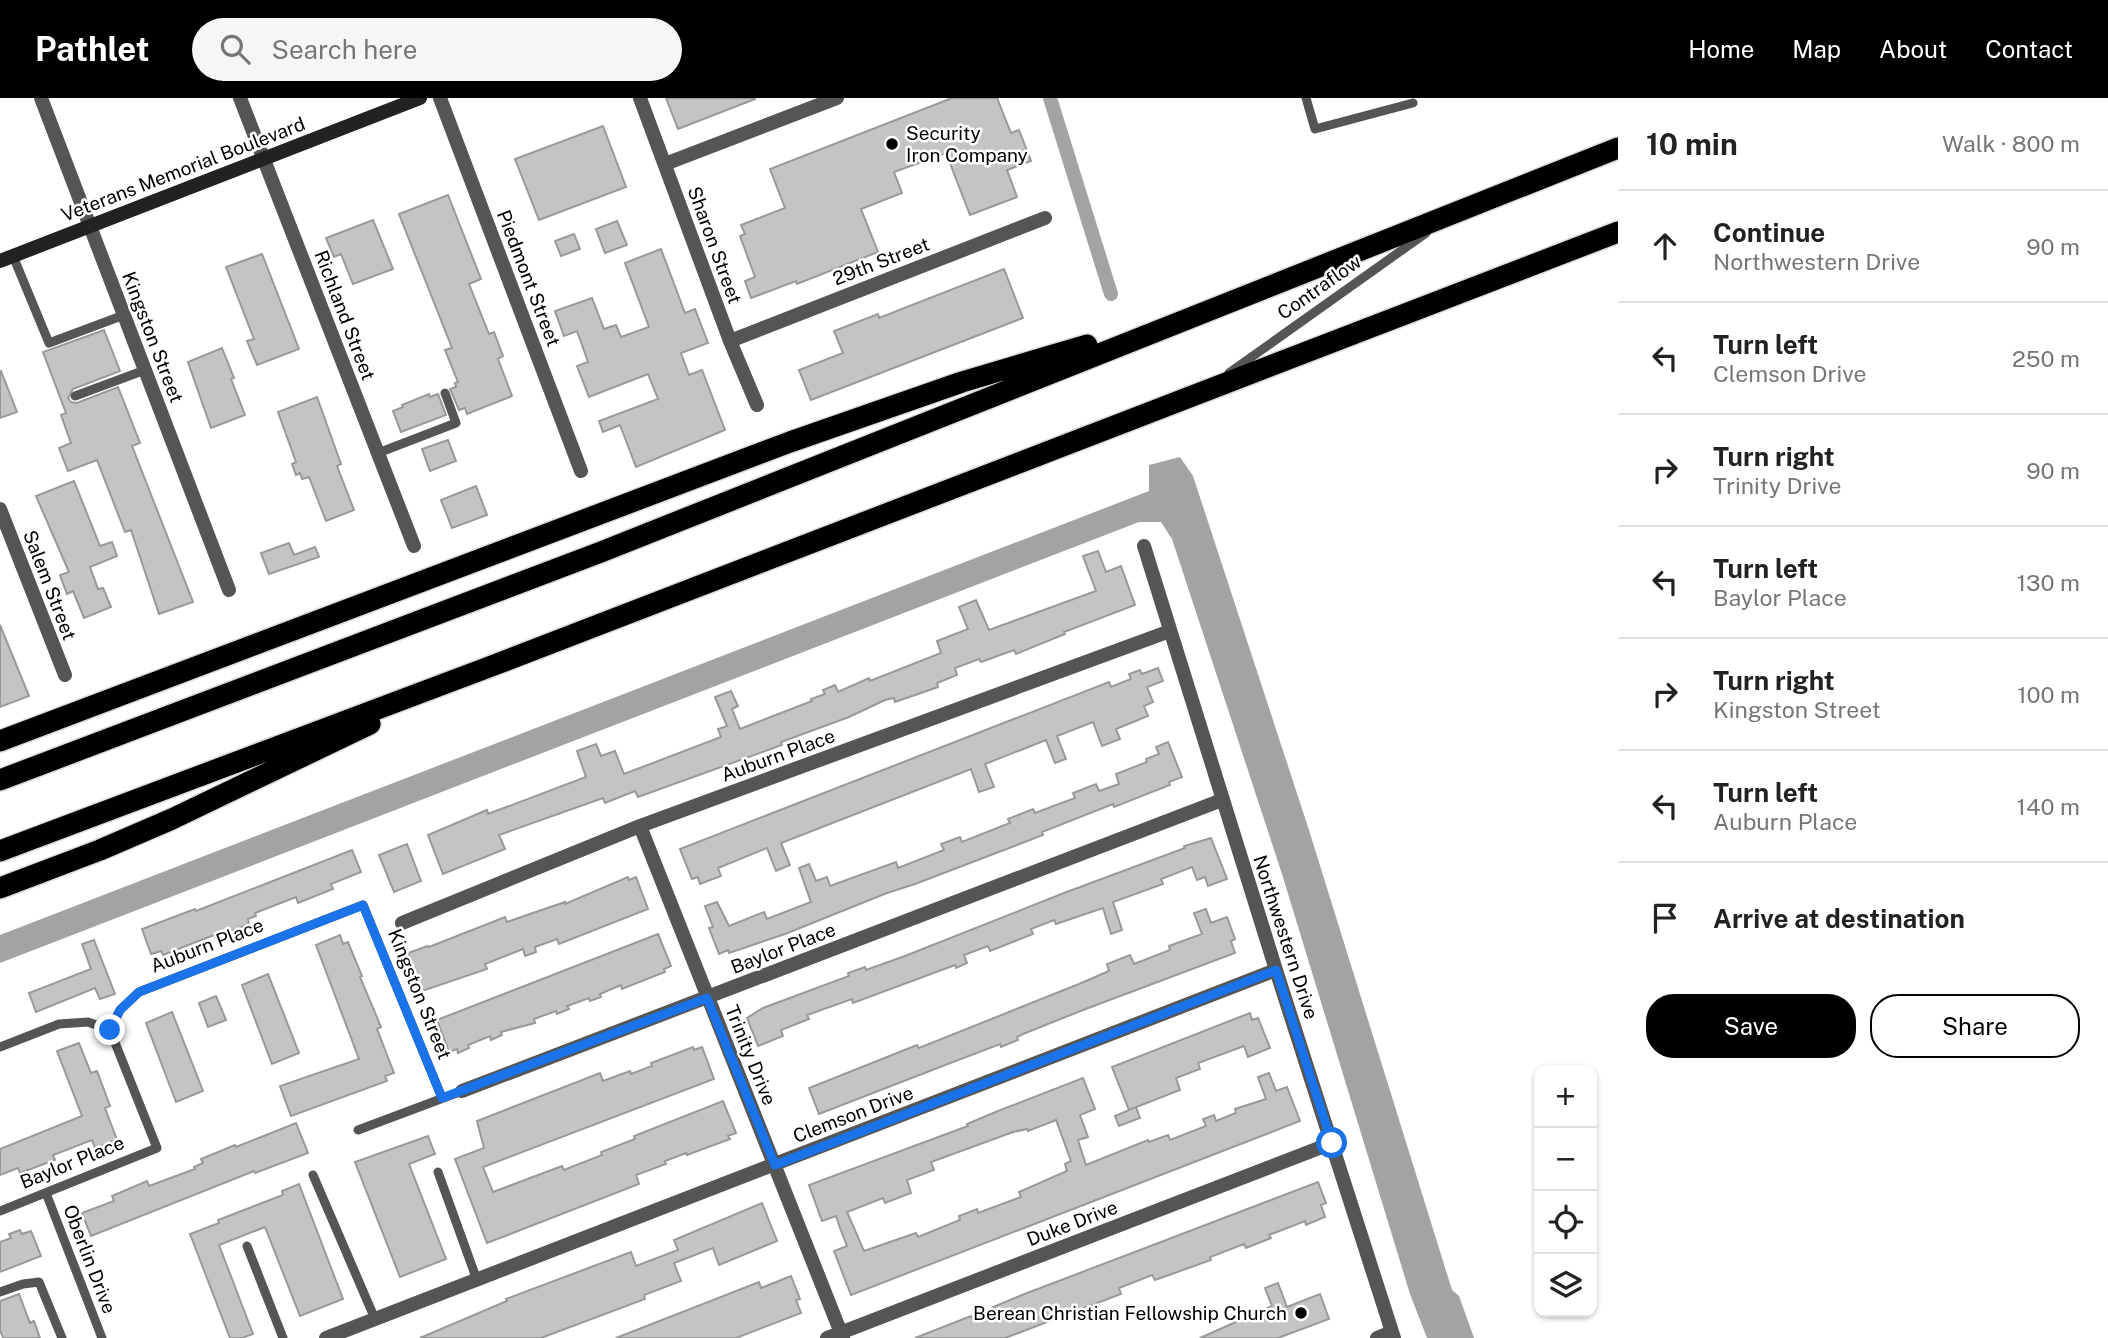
<!DOCTYPE html>
<html lang="en">
<head>
<meta charset="utf-8">
<style>
	body { margin:0; font-family:"Public Sans",sans-serif; background:#f6f6f6; color:#222 }
	.controls { position:absolute; right:21px; bottom:21px; display:grid; overflow:hidden; border-radius:14px; box-shadow:0 2px 5px #0004 }
	.controls button { width:63px; height:63px; display:grid; place-items:center; padding:0; border:0; border-bottom:2px solid #e0e0e0; background:#fff; color:#222; font:35px sans-serif }
	.stop { position:absolute; width:21px; height:21px; margin:-16px; border:5px solid #1a73e8; border-radius:50%; background:#fff }
	.stop.end { background:#1a73e8; border-color:#fff; box-shadow:0 2px 7px #0008 }
	.list { margin:0; padding:0; list-style:none }
	h2 { display:flex; justify-content:space-between; align-items:center; height:91px; margin:0; padding:0 28px; font-size:30px }
	h2 small { font-size:23px; font-weight:400; color:#767676 }
	.list li { display:grid; grid-template-columns:46px 1fr auto; gap:21px; align-items:center; box-sizing:border-box; height:112px; padding:0 28px; border-top:2px solid #e0e0e0 }
	.list b { display:block; font-size:26px; white-space:nowrap }
	.list p { margin:0; font-size:23px; white-space:nowrap; color:#767676 }
	.list em { font-size:23px; font-style:normal; color:#767676 }
	.actions { display:flex; gap:14px; padding:21px 28px }
	.actions a { flex:1; padding:16px 0; border:2px solid #000; border-radius:28px; text-align:center; font-size:24px; color:#000 }
	.actions .main { background:#000; color:#fff }
	.icon { flex:none; width:38px; height:38px; fill:none; stroke:currentColor; stroke-width:2; stroke-linecap:round; stroke-linejoin:round }
	.map { position:relative; flex:none; width:1618px; height:1240px; overflow:hidden }
	header { display:flex; align-items:center; gap:42px; box-sizing:border-box; height:98px; padding:0 35px; background:#000; color:#fff }
	header strong { font-size:33px }
	nav { display:flex; gap:38px; margin-inline-start:auto; font-size:24px }
	.search { width:490px; height:63px; background:#f6f6f6; display:flex; align-items:center; gap:18px; box-sizing:border-box; padding:0 24px; border-radius:38px; color:#767676; font-size:26px }
	main { display:flex }
	aside { flex:1; background:#fff }
	.map>svg:first-child { display:block }
	.water { fill:#a3a3a3 }
	.lines { fill:none; stroke-linecap:round; stroke-linejoin:round }
	.canal { stroke:#a3a3a3; stroke-width:14 }
	.building { fill:#c4c4c4; stroke:#999; stroke-width:2; fill-rule:evenodd }
	.highway-casing { stroke:#dbdbdb; stroke-width:24 }
	.lane { stroke:#555; stroke-width:9 }
	.street { stroke:#555; stroke-width:14 }
	.secondary { stroke:#222; stroke-width:14 }
	.highway { stroke:#000; stroke-width:21 }
	.route { stroke:#1a73e8; stroke-width:9 }
	.poi-dot { fill:#000; stroke:#fff; stroke-width:2.5 }
	.labels { text-anchor:middle; dominant-baseline:central; stroke-width:5; stroke-linejoin:round; paint-order:stroke }
	.poi-label { font-size:19px; fill:#000; stroke:#fff; text-anchor:start }
	.street-label { font-size:19px; fill:#000; stroke:#fff }
</style>
</head>
<body>
<header>
<strong>Pathlet</strong>
<div class="search"><svg class="icon" aria-label="search" viewBox="0 0 24 24"><circle cx="10" cy="10" r="6"/><path d="M15 15l6 6"/></svg>Search here</div>
<nav><a>Home</a><a>Map</a><a>About</a><a>Contact</a></nav>
</header>
<main>
<div class="map">
<svg width="1618" height="1240" viewBox="0 0 1618 1240">
	<rect width="100%" height="100%" fill="#fff"/>
	<path class="water" d="M1180 359 1193 378 1308 729 1452 1192 1459 1198 1474 1240H1427L1410 1196 1282 776 1172 441 1161 424H1139L0 865V837L1149 393V367Z"/>
	<g class="lines">
		<path class="canal" d="M1050 0 1111 196"/>
	</g>
	<path class="building" d="M666 0H755V1L678 31Z
		M952 0H997L1011 35 1019 32 1031 63 1007 72 1017 99 970 117 946 55 894 74 902 95 861 111 878 154 797 186 796 183 751 200 745 183 755 179 740 138 745 136 741 127 785 110 770 71Z
		M603 28 626 89 539 122 515 61Z
		M448 97 481 181 469 186 489 236 494 234 503 258 498 261 512 298 467 316 465 310 459 312 450 291 456 289 455 285 458 284 445 252 452 250 399 116Z
		M373 122 393 171 353 186 341 156 334 159 326 140Z
		M617 123 627 147 605 155 596 131Z
		M574 136 580 151 561 158 555 143Z
		M661 151 685 215 695 211 708 245 681 255 689 277 702 272 725 332 636 369 620 327 603 334 599 323 658 301 648 276 589 299 577 268 588 264 577 233 564 238 555 213 592 200 604 231 616 227 621 239 649 229 625 165Z
		M262 156 299 251 257 267 247 243 254 241 226 169Z
		M1004 171 1023 220 811 302 799 272 843 255 834 233 878 216 879 220Z
		M104 232 120 273 73 291 68 300 71 304 77 305 118 289 140 345 132 348 193 504 159 516 131 432 125 434 97 362 68 373 59 350 71 345 61 317 66 315 43 254Z
		M222 250 234 280 231 281 245 317 211 330 188 264Z
		M1 273 17 314 0 320V274Z
		M429 296 430 299 438 296 446 317 401 334 393 313 403 309 402 307Z
		M317 299 341 366 337 368 354 412 326 423 309 379 302 381 300 375 296 377 292 366 296 364 278 314Z
		M448 342 456 363 430 373 422 351Z
		M74 383 100 448 112 444 117 458 90 469 98 491 103 490 111 509 84 520 73 493 67 496 60 477 69 474 36 398Z
		M476 388 487 417 452 430 441 402Z
		M289 445 294 457 315 449 319 459 269 476 261 455Z
		M1098 453 1106 474 1121 468 1135 507 1064 534 1065 536 1016 556 1014 552 981 564 979 561 955 570 957 577 937 585 938 589 895 604 894 600 885 602 849 619 781 644 782 647 638 699 635 693 605 705 603 700 499 737 505 751 443 776 428 737 487 712 488 716 586 679 577 653 596 646 601 658 615 653 624 676 721 639 718 631 727 628 715 599 731 593 738 608 732 611 740 631 812 603 811 601 825 596 823 592 835 587 838 594 869 580 870 583 941 555 937 543 968 531 959 509 976 502 989 532 1096 493 1083 458Z
		M0 527 29 598 0 609Z
		M1158 570 1163 583 1147 589 1153 604 1144 608 1148 618 1116 631 1120 641 1102 648 1093 624 1057 638 1066 661 1055 665 1046 642 985 666 994 689 979 694 971 671 781 745 790 767 776 773 767 750 718 770 721 778 700 786 698 779 692 781 680 751 1109 584 1111 589 1131 581 1129 576 1140 572 1142 576Z
		M1168 644 1182 679 1169 684 1170 687 1114 709 1113 706 1042 734 1043 737 915 786 887 795 785 836 729 855 728 852 719 856 709 830 713 829 705 808 717 804 729 828 764 814 767 821 811 804 799 770 809 766 816 783 827 779 830 788 896 764 898 770 944 752 941 746 960 739 962 744 1010 725 1008 721 1033 711 1035 715 1075 700 1073 695 1096 686 1099 693 1119 686 1116 676 1147 664 1146 661 1159 656 1156 649Z
		M1211 740 1227 781 1208 788 1205 779 1197 782 1192 769 1161 781 1163 786 1113 804 1122 832 1111 836 1103 810 1056 826 1054 822 1031 831 1033 836 990 853 988 848 964 857 967 865 956 870 955 867 853 905 852 901 807 917 809 921 781 932 783 938 758 948 747 920 763 910 849 878 848 875 865 869 866 872 905 858 1064 795 1185 750 1184 748Z
		M407 746 421 783 394 794 379 757Z
		M352 752 361 774 331 786 333 791 298 805 296 799 255 815 256 818 248 821 249 826 215 839 214 837 163 857 161 853 151 856 142 831 195 811 196 813Z
		M628 779 629 782 636 779 648 811 559 846 557 841 535 849 536 854 525 858 523 851 485 866 487 871 422 893 408 855 428 848 429 849 505 819 507 824 565 804V806Z
		M1206 811 1211 825 1227 819 1235 841 1231 843 1235 855 1083 912 1023 936 1017 939 1018 942 1001 949 1000 946 940 969 819 1016 809 990 917 947 919 950 1079 886 1109 873 1107 866 1130 857 1134 866 1170 852 1169 848 1202 836 1194 815Z
		M658 836 671 868 664 871 665 874 622 891 621 887 600 896 601 899 590 903 589 900 567 908 569 911 557 916 556 913 534 921 535 925 501 934 502 937 491 942 490 938 468 947 469 950 458 955 457 951 449 954 437 922Z
		M340 837 343 846 348 844 362 878 360 879 381 929 377 931 394 975 385 978 387 983 291 1018 280 988 359 961 316 847Z
		M94 842 115 896 100 901 95 890 36 914 29 895 91 871 82 846Z
		M268 876 299 955 272 966 242 887Z
		M216 898 226 922 208 929 199 905Z
		M172 914 203 993 176 1004 146 925Z
		M1250 915 1252 922 1258 920 1270 950 1248 959 1244 948 1198 965 1200 971 1176 980 1180 992 1129 1012 1112 969Z
		M79 945 91 975 97 973 110 1008 105 1010 117 1042 95 1050 92 1042 53 1057 55 1062 44 1066 20 1075 18 1070 0 1077V1051L82 1018 57 953Z
		M693 949 694 952 702 949 714 981 483 1069 493 1094 562 1068 564 1072 602 1057 601 1054 635 1041 634 1038 723 1003 736 1035 728 1038 730 1041 687 1057 686 1055 665 1063 666 1066 636 1077 639 1086 487 1145 455 1061 484 1050 477 1023 600 975 603 983 630 973 631 976 652 968 651 965Z
		M1269 975 1276 993 1287 989 1300 1023 851 1197 834 1153 847 1148 840 1130 836 1118 822 1123 809 1087 968 1028 967 1026 998 1013 1083 980 1095 1011 1080 1017 1088 1039 1078 1042 1086 1067 1148 1042 1149 1044 1168 1037 1170 1042 1206 1028 1203 1021 1214 1017 1216 1023 1236 1015 1235 1011 1266 1001 1258 979ZM1056 1022 1071 1063 1065 1066 1067 1073 1019 1094 1021 1099 978 1115 977 1111 959 1118 960 1122 918 1139 916 1135 864 1153 847 1114 883 1100 885 1105 911 1095 907 1082 934 1072 931 1064 1013 1034 1027 1031 1028 1033Z
		M1136 1009 1140 1020 1119 1028 1115 1018Z
		M296 1025 308 1055 255 1075 254 1073 91 1138 82 1115 114 1103 112 1098 147 1083 149 1088 195 1071 194 1069 203 1065 201 1061 235 1047 236 1049Z
		M428 1038 435 1056 409 1066 446 1161 400 1179 355 1064Z
		M1318 1084 1326 1105 1321 1107 1325 1119 1306 1127 1305 1123 1269 1137 1271 1140 1246 1150 1244 1146 1210 1159 1211 1162 1155 1182 1152 1177 1119 1190 1121 1196 1005 1240H915L971 1218 973 1222 994 1214 993 1209 1022 1197Z
		M299 1086 343 1201 300 1218 265 1129 219 1147 253 1236 242 1240H230L190 1136 219 1125 218 1122 283 1097 282 1093Z
		M762 1105 777 1143 719 1167 713 1150 674 1165 681 1183 644 1197 645 1201 541 1240H420L507 1203 506 1201 631 1154 636 1168 678 1152 674 1142Z
		M20 1132 22 1136 31 1133 41 1158 0 1174V1144L11 1140 9 1136Z
		M791 1178 800 1201 796 1202 801 1215 736 1240H616L759 1184 761 1190Z
		M1278 1185 1287 1209 1320 1196 1329 1221 1278 1240H1200L1272 1208 1265 1190Z
		M19 1196 30 1225 34 1223 40 1240H3L0 1232V1203Z"/>
	<g class="lines">
		<g class="highway-casing">
			<path id="highway" d="M0 643 790 344 962 284 1087 247
				M0 682 601 454 1618 50
				M0 753 489 569 1618 134
				M0 790 100 752 172 721 370 626"/>
		</g>
		<path class="lane" d="M1306 0 1315 31 1413 5
			M13 158 49 245 124 217
			M1229 275 1426 135
			M75 298 145 272
			M378 355 456 325 445 295
			M0 949 59 926 88 924 110 932 120 912 139 894 363 807 442 1000
			M358 1032 462 993
			M438 1074 477 1182
			M313 1077 375 1221
			M46 1095 102 1240
			M0 1113 157 1050 110 932
			M247 1148 283 1240
			M0 1194 23 1186 39 1184 62 1240"/>
		<path class="street" d="M41 0 229 492
			M240 0 414 448
			M440 0 581 373
			M640 0 730 243 757 307
			M665 66 837 0
			M730 243 1045 120
			M0 411 65 577
			M1144 448 1276 872 1394 1240
			M640 728 843 1240
			M402 825 640 728 1170 533
			M462 993 1222 702
			M326 1240 1276 872
			M827 1240 1332 1045
			M1377 1240 1392 1234"/>
		<path class="secondary" d="M0 163 420 0"/>
		<use href="#highway" class="highway"/>
	</g>
	<g class="lines">
		<path class="route" d="M110 932 120 912 139 894 363 807 442 1000 707 900 775 1067 1276 872 1332 1045"/>
	</g>
	<g class="poi-dot">
		<circle cx="892" cy="46" r="7"/>
		<circle cx="1301" cy="1215" r="7"/>
	</g>
	<g class="labels">
		<g class="poi-label">
			<text x="906" y="35">Security<tspan x="906" dy="22">Iron Company</tspan></text>
			<text x="1287" y="1215" text-anchor="end">Berean Christian Fellowship Church</text>
		</g>
		<g class="street-label">
			<text transform="translate(183 71) rotate(-21)">Veterans Memorial Boulevard</text>
			<text transform="translate(715 147) rotate(70)">Sharon Street</text>
			<text transform="translate(881 163) rotate(-21)">29th Street</text>
			<text transform="translate(529 180) rotate(69)">Piedmont Street</text>
			<text transform="translate(1319 189) rotate(-35)">Contraflow</text>
			<text transform="translate(345 217) rotate(69)">Richland Street</text>
			<text transform="translate(153 239) rotate(69)">Kingston Street</text>
			<text transform="translate(50 487) rotate(69)">Salem Street</text>
			<text transform="translate(778 657) rotate(-20)">Auburn Place</text>
			<text transform="translate(1286 839) rotate(72)">Northwestern Drive</text>
			<text transform="translate(207 847) rotate(-21)">Auburn Place</text>
			<text transform="translate(783 850) rotate(-21)">Baylor Place</text>
			<text transform="translate(420 896) rotate(68)">Kingston Street</text>
			<text transform="translate(751 957) rotate(68)">Trinity Drive</text>
			<text transform="translate(853 1016) rotate(-21)">Clemson Drive</text>
			<text transform="translate(72 1064) rotate(-22)">Baylor Place</text>
			<text transform="translate(1072 1125) rotate(-21)">Duke Drive</text>
			<text transform="translate(90 1161) rotate(69)">Oberlin Drive</text>
		</g>
	</g>
</svg>
<div class="controls">
<button>+</button>
<button>−</button>
<button><svg class="icon" aria-label="locate" viewBox="0 0 24 24"><circle cx="12" cy="12" r="6"/><path d="M12 2v4M12 18v4M2 12h4M18 12h4"/></svg></button>
<button><svg class="icon" aria-label="layers" viewBox="0 0 24 24"><path d="M12 4l9 5-9 5-9-5zM3 14l9 5 9-5"/></svg></button>
</div>
<div class="stop" style="left:1332px;top:1045px"></div>
<div class="stop end" style="left:110px;top:932px"></div>
</div>
<aside>
<h2>10 min<small>Walk · 800 m</small></h2>
<ul class="list">
<li><svg class="icon" aria-label="ahead" viewBox="0 0 24 24"><path d="M12 20V5M6 11l6-6 6 6"/></svg><div><b>Continue</b><p>Northwestern Drive</p></div><em>90 m</em></li>
<li><svg class="icon" aria-label="left" viewBox="0 0 24 24"><path d="M17 20v-9H6M10 6l-5 5 5 5"/></svg><div><b>Turn left</b><p>Clemson Drive</p></div><em>250 m</em></li>
<li><svg class="icon" aria-label="right" viewBox="0 0 24 24"><path d="M7 20v-9h11M14 6l5 5-5 5"/></svg><div><b>Turn right</b><p>Trinity Drive</p></div><em>90 m</em></li>
<li><svg class="icon" aria-label="left" viewBox="0 0 24 24"><path d="M17 20v-9H6M10 6l-5 5 5 5"/></svg><div><b>Turn left</b><p>Baylor Place</p></div><em>130 m</em></li>
<li><svg class="icon" aria-label="right" viewBox="0 0 24 24"><path d="M7 20v-9h11M14 6l5 5-5 5"/></svg><div><b>Turn right</b><p>Kingston Street</p></div><em>100 m</em></li>
<li><svg class="icon" aria-label="left" viewBox="0 0 24 24"><path d="M17 20v-9H6M10 6l-5 5 5 5"/></svg><div><b>Turn left</b><p>Auburn Place</p></div><em>140 m</em></li>
<li><svg class="icon" aria-label="arrive" viewBox="0 0 24 24"><path d="M6 21V4h12l-3 4 3 4H6"/></svg><div><b>Arrive at destination</b></div></li>
</ul>
<div class="actions"><a class="main">Save</a><a>Share</a></div>
</aside>
</main>
</body>
</html>
